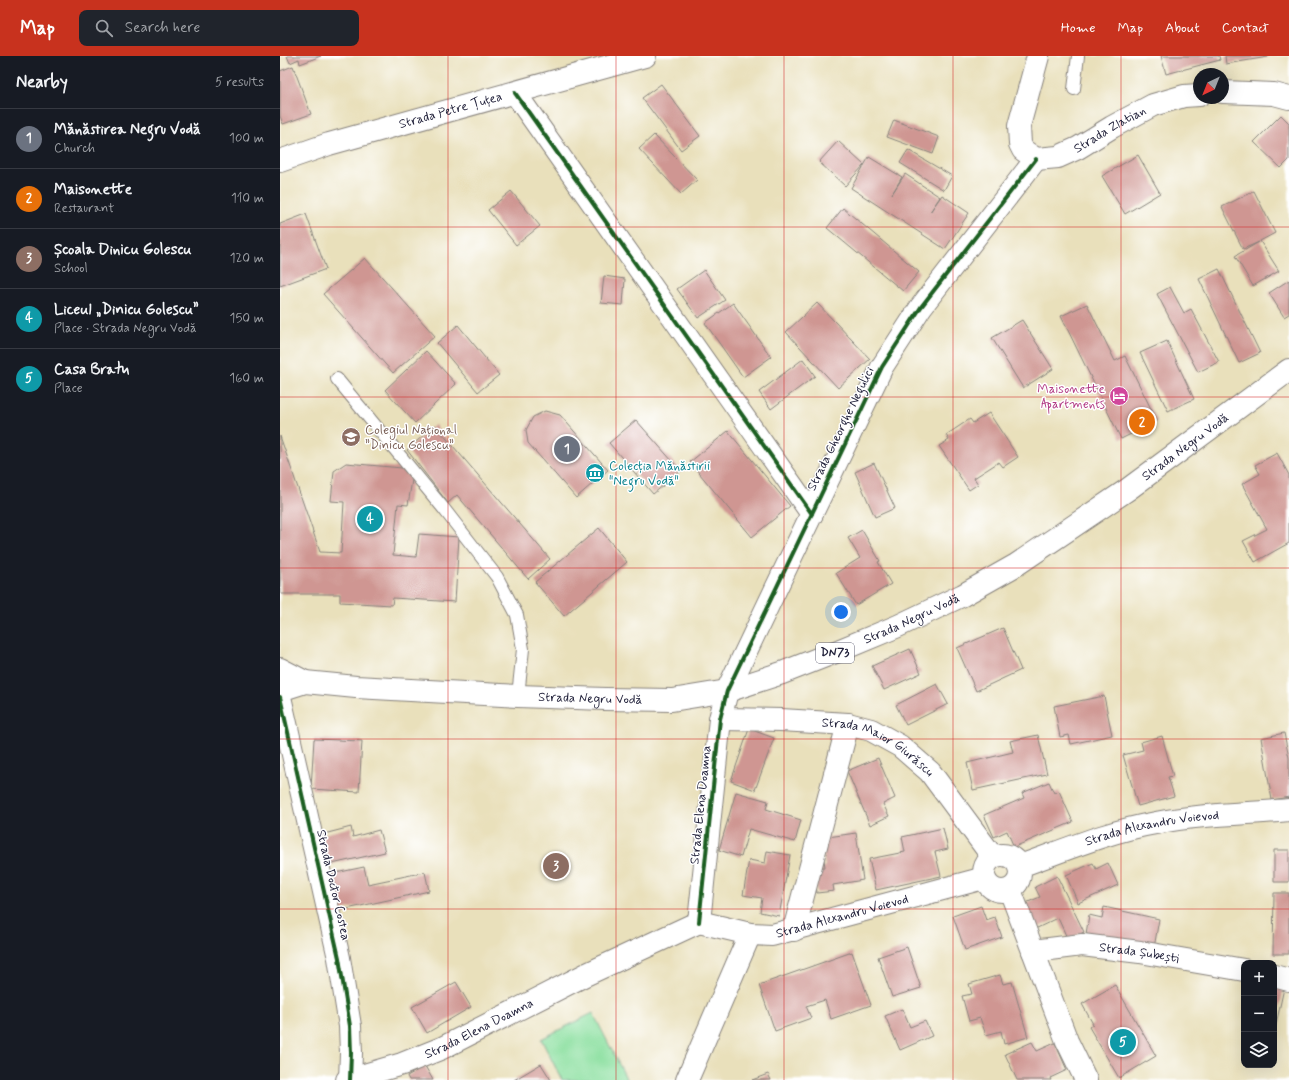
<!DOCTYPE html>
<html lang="en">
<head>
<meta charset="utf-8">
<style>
	body { margin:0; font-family:Mynerve,sans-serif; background:#20242c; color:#f1f3f6 }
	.controls { position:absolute; right:12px; bottom:12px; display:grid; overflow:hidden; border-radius:8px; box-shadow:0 4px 16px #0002 }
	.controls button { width:36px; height:36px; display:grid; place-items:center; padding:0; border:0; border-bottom:1px solid #363941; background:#171b24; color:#f1f3f6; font:20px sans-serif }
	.compass { position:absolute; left:913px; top:12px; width:36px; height:36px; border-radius:50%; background:#171b24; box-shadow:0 4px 16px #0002; rotate:223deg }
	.you { position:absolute; left:561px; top:556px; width:14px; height:14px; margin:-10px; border:3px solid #fff; border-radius:50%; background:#1a73e8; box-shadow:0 0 0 6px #1a73e833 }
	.badge { display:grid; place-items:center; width:26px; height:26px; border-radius:50%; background:#c8321e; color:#fff; font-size:13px; font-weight:700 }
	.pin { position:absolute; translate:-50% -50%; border:2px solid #fff; box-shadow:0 1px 4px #0006 }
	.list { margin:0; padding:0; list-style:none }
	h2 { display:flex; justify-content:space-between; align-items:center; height:52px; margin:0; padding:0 16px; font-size:17px }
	h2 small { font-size:13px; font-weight:400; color:#9ea1a6 }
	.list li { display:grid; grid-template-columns:26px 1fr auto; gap:12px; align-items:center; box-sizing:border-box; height:60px; padding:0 16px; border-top:1px solid #363941 }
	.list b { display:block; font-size:15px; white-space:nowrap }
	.list p { margin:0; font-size:13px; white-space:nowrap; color:#9ea1a6 }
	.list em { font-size:13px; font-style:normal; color:#9ea1a6 }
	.icon { flex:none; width:22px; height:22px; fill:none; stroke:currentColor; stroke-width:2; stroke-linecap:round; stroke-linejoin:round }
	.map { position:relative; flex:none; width:1009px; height:1024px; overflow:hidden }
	header { display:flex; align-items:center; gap:24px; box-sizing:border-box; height:56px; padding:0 20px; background:#c8321e; color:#fff }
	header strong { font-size:19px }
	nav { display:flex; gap:22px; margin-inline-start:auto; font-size:14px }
	.search { width:280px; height:36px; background:#20242c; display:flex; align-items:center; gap:10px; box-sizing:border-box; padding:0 14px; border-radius:8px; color:#9ea1a6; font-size:15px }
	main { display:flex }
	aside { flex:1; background:#171b24 }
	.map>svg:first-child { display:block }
	.green { fill:#8de0a1; stroke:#58816e }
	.building { fill:#cf9692 }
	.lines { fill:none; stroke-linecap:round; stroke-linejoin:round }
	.lane-casing { stroke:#86817b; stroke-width:14 }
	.street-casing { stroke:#86817b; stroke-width:24 }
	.secondary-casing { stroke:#86817b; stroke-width:24 }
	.primary-casing { stroke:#86817b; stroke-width:24 }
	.lane { stroke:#fff; stroke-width:12 }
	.street { stroke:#fff; stroke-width:22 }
	.secondary { stroke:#fff; stroke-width:22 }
	.primary { stroke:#fff; stroke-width:22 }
	.cycleway-casing { stroke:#fff; stroke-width:6 }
	.cycleway { stroke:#1b5e20; stroke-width:4 }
	.grid { fill:none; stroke:#d62828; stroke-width:1; stroke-opacity:0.55 }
	.labels { text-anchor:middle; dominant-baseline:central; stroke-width:3; stroke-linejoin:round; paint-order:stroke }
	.shield { fill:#fff; stroke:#646476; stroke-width:1 }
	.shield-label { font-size:12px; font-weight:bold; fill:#22223b }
	.street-label { font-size:13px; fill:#22223b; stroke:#fff }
	.hotel-label { font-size:13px; fill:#b23c85; stroke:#fff; text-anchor:end }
	.education-label { font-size:13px; fill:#785e54; stroke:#fff; text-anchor:start }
	.culture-label { font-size:13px; fill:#0d838f; stroke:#fff; text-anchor:start }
</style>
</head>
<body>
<header>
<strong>Map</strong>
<div class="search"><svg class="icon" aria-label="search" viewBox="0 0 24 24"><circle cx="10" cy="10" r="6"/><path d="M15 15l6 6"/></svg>Search here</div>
<nav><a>Home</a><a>Map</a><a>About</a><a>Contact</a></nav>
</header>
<main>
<aside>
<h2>Nearby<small>5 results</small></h2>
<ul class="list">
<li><span class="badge" style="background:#6b7280">1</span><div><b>Mănăstirea Negru Vodă</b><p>Church</p></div><em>100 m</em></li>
<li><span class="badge" style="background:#e8710a">2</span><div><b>Maisonette</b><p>Restaurant</p></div><em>110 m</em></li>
<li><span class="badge" style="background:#8d6e63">3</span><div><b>Școala Dinicu Golescu</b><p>School</p></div><em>120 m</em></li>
<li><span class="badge" style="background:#0f9aa8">4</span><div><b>Liceul „Dinicu Golescu”</b><p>Place · Strada Negru Vodă</p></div><em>150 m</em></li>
<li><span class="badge" style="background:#0f9aa8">5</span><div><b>Casa Bratu</b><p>Place</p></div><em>160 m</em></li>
</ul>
</aside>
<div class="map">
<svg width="1009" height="1024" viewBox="0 0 1009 1024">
	<rect width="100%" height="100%" fill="#fff"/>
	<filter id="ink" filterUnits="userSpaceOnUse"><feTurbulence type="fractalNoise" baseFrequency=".025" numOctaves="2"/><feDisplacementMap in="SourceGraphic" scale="8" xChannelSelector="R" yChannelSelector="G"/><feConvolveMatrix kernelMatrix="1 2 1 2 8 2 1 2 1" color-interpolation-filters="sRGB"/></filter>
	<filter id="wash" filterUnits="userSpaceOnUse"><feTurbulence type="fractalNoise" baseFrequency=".012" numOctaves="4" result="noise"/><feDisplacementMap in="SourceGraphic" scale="16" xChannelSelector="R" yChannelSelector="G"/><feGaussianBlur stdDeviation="0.9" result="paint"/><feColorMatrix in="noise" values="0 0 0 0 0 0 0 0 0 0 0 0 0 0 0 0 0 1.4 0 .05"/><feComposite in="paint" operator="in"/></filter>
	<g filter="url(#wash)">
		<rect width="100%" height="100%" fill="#e9e0bb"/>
		<path class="green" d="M313 957 347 1024H282L261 983Z"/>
		<g id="blocks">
			<path class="building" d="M7 0H41L20 8 19 3 10 7Z
				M881 0H939L940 4 886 18Z
				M945 0H988V1L946 8Z
				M13 10 31 58 3 68 0 60V15Z
				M381 28 420 80 401 94 362 42Z
				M1001 59 1009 67V104L1001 112 974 86Z
				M614 64 659 81 653 98 607 81Z
				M374 79 417 124 401 138 359 93Z
				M558 85 584 109 565 130 539 106Z
				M628 94 672 120 664 134 620 107Z
				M858 99 880 137 845 158 822 120Z
				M589 101 622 121 612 138 625 118 660 141 650 156 662 139 689 157 665 193 571 132Z
				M231 135 260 170 236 189 208 154Z
				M974 135 995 177 980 185 999 215 973 230 955 200 979 186 963 193 942 151Z
				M563 152 639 216 623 235 547 172Z
				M26 158 46 213 0 230V168Z
				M85 202 155 280 113 317 43 238Z
				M939 213 980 297 959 307 919 223Z
				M424 214 445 244 418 262 397 233Z
				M324 220 345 223 343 249 321 247Z
				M1009 224V258L1004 261 989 237Z
				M890 231 904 257 911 253 939 306 918 316 877 238Z
				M453 247 491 301 463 321 425 267Z
				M537 247 590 303 558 332 506 276Z
				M807 248 835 305 845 300 877 365 841 383 781 260Z
				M742 264 773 313 743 332 712 282Z
				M178 269 219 319 198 336 157 287Z
				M887 285 914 343 888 355 860 297Z
				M146 295 176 328 135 367 105 334Z
				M523 303 535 320 491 353 479 336Z
				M265 355 280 359 328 414 296 442 248 387 246 374 253 361Z
				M709 357 738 401 723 411 719 406 694 422 698 428 689 434 659 390 669 384 666 379 690 363 693 367Z
				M356 364 401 415 373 438 329 387Z
				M155 369 270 503 248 523 177 439 168 447 127 394Z
				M448 375 510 450 472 481 410 406Z
				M0 380 40 496 61 497 64 446 51 445 54 415 66 407 122 412 132 424 128 449 118 448 113 499 136 501 139 478 179 481 175 546 113 542 112 549 60 546V538H1L0 508Z
				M997 397 1009 419V487L975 506 963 485 987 473 962 428 980 418 975 409Z
				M594 407 615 452 595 461 575 416Z
				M319 472 347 506 284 560 255 526Z
				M582 474 600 505 598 506 611 528 576 549 556 517 580 502 568 482Z
				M723 572 741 614 696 635 677 592Z
				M630 593 641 617 604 634 592 610Z
				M657 628 668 648 626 669 616 649Z
				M824 640 832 679 791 688 789 679 780 681 774 650Z
				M469 673 494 682 475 734 451 725Z
				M1004 677 1009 702V741L992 744 981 682Z
				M758 679 767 718 693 734 687 707 733 696 730 685Z
				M882 680 893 720 888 721 894 740 858 750 843 699 863 694 861 686Z
				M34 683 82 685 79 736 31 733Z
				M598 702 615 742 603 748 609 760 590 769 567 715Z
				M769 726 774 737 779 735 793 766 734 791 727 775 714 781 704 759 744 742 742 737Z
				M456 736 488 745 486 753 521 764 515 786 469 773 461 801 439 794Z
				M71 771 73 781 99 774 105 796 43 810 36 780Z
				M663 772 668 793 655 796 661 820 596 834 589 803 625 796 622 781Z
				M576 777 583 824 553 829 554 835 537 837 534 812 545 811 541 782Z
				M994 794H1009V826H994Z
				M487 795 510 799 499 860 480 856 482 842 463 839 469 804 485 807Z
				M813 807 816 813 828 807 838 829 798 847 786 819Z
				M84 811 88 828 145 816 149 835 53 856 46 819Z
				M777 820 804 876 788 884 778 862 753 874 741 849 760 841 755 831Z
				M994 837H1009V898H993Z
				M701 850 706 864 715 861 722 881 685 894 673 860Z
				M824 851 879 863 874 892 806 878 809 859 822 862Z
				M627 891 641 932 612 941 598 901Z
				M572 896 591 949 551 963 545 944 526 950 531 962 495 975 479 929Z
				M720 919 723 928 732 926 748 981 724 988 721 975 706 979 700 962 689 965 682 940 692 938 689 928Z
				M176 926 191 951 147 977 132 951Z
				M835 929 876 1000 839 1022 809 971 813 968 802 948Z
				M994 930 1004 932 995 973H994Z
				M622 953 630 971 645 965 652 980 620 994 605 960Z
				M752 986 757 995 775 987 787 1014 770 1022 771 1024H737L725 998Z
				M261 1008 271 1024H234Z
				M145 1010 153 1024H129L127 1020Z
				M488 1018 491 1024H472Z"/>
		</g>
	</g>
	<g filter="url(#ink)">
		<use href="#blocks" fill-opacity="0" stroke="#86817b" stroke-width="1"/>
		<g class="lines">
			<g class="lane-casing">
				<path id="lane" d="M794 33 798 0
					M57 323 164 453 217 521 237 559 243 593 238 640"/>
			</g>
			<g class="street-casing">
				<g id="street">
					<path id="s1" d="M758 0 739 70 740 88 743 94 756 103 778 101 798 92 832 71 873 49 904 40 919 39"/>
					<path d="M943 36 994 38 1009 42"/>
					<path d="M235 37 532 458"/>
					<path id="s2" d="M0 105 49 88 365 0"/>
					<path d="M447 635 602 311 641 251 756 103"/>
					<path d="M0 641 59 902 70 970 71 997 70 1024"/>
					<path id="s3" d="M440 663 501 664 568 668 591 674 620 690 650 716 712 800"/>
					<path d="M730 834 787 985 806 1024"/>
					<path d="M514 874 568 668"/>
					<path id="s4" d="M753 895 802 889 860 896 964 914"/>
					<path d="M994 920 1009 924"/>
					<path d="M407 1024 470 878"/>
				</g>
			</g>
			<g class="secondary-casing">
				<g id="secondary">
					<circle cx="722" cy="817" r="18"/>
					<path id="s5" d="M740 810C785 794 829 775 876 767 920 758 965 758 1009 754"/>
					<path id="s6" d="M419 866 470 878 492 879 704 822"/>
					<path d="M419 866 440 663 447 635"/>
					<path id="s7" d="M67 1024 122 1008 162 992 305 919 419 866"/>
				</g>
			</g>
			<g class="primary-casing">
				<g id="primary">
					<path d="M0 613 25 626"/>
					<path id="s8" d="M0 634 25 626 76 631 238 640 325 643 392 644 447 635 502 617 558 595 618 570 683 539 736 509 847 434 1009 314"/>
				</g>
			</g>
			<use href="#lane" class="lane"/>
			<use href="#street" class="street"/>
			<use href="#secondary" class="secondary"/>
			<use href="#primary" class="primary"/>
			<g class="cycleway-casing">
				<path id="cycleway" d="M235 37 532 458
					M0 641 59 902 70 970 71 997 70 1024
					M419 866 440 663 447 635 602 311 641 251 756 103"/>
			</g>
			<use href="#cycleway" class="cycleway"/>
		</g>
	</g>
	<path class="grid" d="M168 0V1024M336 0V1024M504 0V1024M673 0V1024M841 0V1024M0 171H1009M0 341H1009M0 512H1009M0 683H1009M0 853H1009"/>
	<defs>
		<g id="hotel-disc" transform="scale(1)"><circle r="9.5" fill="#d1479c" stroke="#fff"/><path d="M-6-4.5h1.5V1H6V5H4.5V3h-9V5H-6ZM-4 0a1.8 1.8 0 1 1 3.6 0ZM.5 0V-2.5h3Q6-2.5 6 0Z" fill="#fff"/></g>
		<g id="school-disc" transform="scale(1)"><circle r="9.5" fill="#8d6e63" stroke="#fff"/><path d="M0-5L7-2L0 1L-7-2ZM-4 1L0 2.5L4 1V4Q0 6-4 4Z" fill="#fff"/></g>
		<g id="museum-disc" transform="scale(1)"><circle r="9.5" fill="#0f9aa8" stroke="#fff"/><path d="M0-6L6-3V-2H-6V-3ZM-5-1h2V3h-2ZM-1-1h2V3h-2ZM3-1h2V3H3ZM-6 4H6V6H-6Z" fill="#fff"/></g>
	</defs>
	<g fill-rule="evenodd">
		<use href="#hotel-disc" x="839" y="340"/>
		<use href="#school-disc" x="71" y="381"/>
		<use href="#museum-disc" x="315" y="417"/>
	</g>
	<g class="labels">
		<rect class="shield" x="536" y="587" width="38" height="20" rx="3"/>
		<g class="shield-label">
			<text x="555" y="597">DN73</text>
		</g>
		<g class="street-label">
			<text stroke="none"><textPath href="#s2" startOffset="178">Strada Petre Țuțea</textPath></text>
			<text stroke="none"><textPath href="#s1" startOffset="194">Strada Zlatian</textPath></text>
			<text transform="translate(561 373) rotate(-64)">Strada Gheorghe Negulici</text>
			<text stroke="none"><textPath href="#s8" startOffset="972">Strada Negru Vodă</textPath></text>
			<text stroke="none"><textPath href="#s8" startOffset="648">Strada Negru Vodă</textPath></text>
			<text stroke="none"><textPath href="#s8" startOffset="312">Strada Negru Vodă</textPath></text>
			<text stroke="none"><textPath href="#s3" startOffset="165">Strada Maior Giurăscu</textPath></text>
			<text transform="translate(421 749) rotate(-84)">Strada Elena Doamna</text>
			<text stroke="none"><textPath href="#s5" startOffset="138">Strada Alexandru Voievod</textPath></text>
			<text transform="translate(53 829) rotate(77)">Strada Doctor Costea</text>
			<text stroke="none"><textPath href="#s6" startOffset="147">Strada Alexandru Voievod</textPath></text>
			<text stroke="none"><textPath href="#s4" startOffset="107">Strada Șubești</textPath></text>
			<text stroke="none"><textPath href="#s7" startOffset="142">Strada Elena Doamna</textPath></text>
		</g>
		<g class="hotel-label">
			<text x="825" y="333">Maisonette<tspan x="825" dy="15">Apartments</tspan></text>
		</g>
		<g class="education-label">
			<text x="85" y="374">Colegiul Național<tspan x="85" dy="15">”Dinicu Golescu”</tspan></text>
		</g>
		<g class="culture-label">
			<text x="329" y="410">Colecția Mănăstirii<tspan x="329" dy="15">"Negru Vodă"</tspan></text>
		</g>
	</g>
</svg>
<div class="controls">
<button>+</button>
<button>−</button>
<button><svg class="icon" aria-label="layers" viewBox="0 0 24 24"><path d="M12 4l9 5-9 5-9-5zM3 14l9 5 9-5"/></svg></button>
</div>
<svg class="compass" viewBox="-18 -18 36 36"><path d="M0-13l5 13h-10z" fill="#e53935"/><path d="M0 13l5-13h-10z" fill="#9ea1a6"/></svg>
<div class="you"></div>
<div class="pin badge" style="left:287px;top:393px;background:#6b7280">1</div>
<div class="pin badge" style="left:862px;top:366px;background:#e8710a">2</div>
<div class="pin badge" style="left:276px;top:810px;background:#8d6e63">3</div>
<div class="pin badge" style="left:90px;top:463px;background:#0f9aa8">4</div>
<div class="pin badge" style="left:843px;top:986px;background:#0f9aa8">5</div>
</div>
</main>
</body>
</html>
